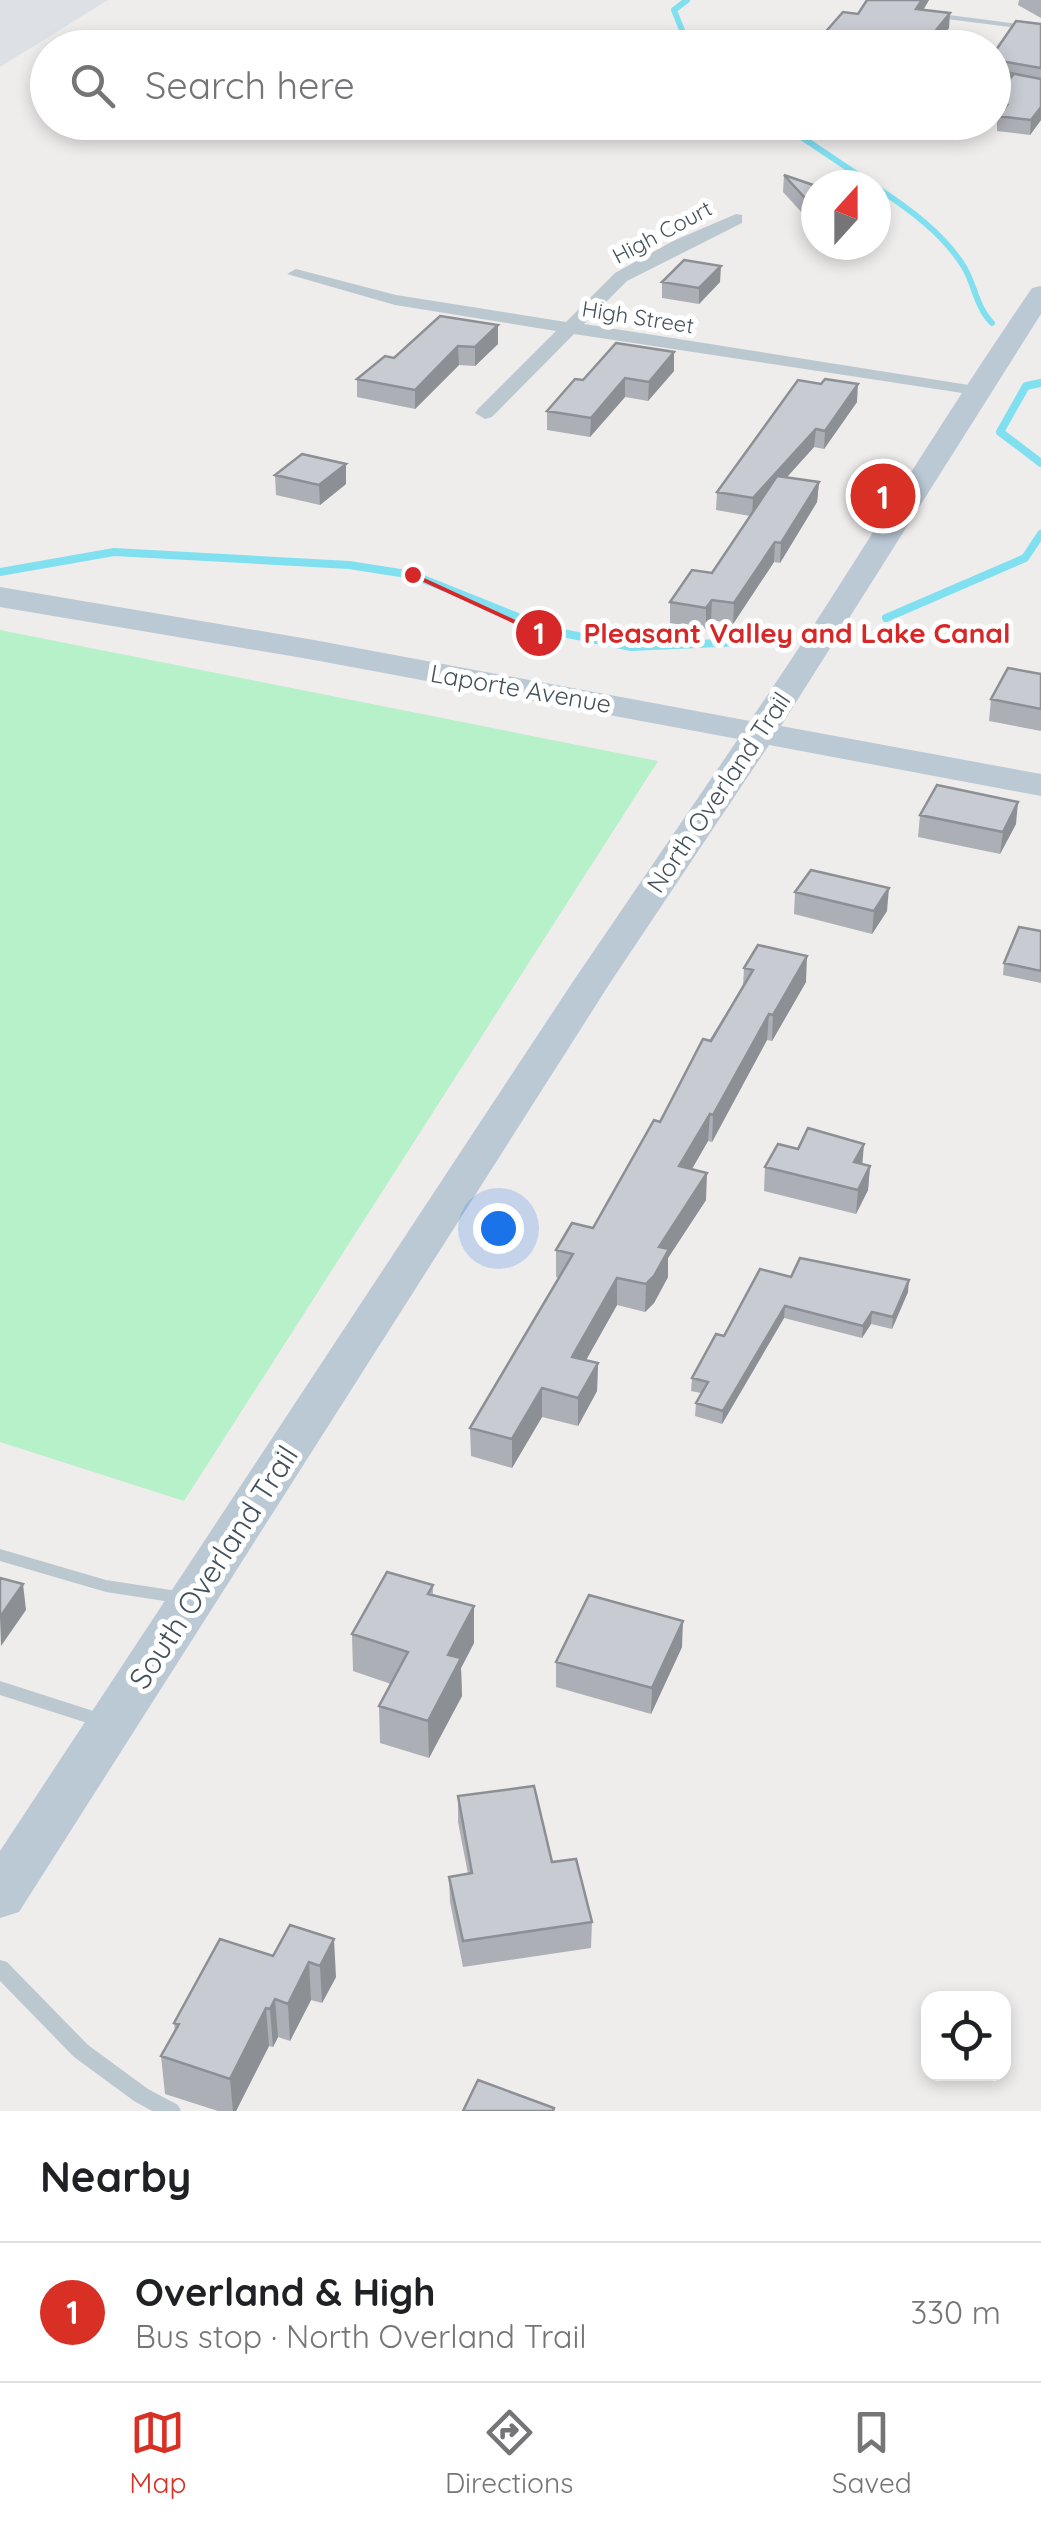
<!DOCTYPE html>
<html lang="en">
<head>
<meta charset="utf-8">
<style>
	body { margin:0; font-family:Quicksand,sans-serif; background:#f2f2f2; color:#202124 }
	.controls { position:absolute; right:30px; bottom:30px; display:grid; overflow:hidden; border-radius:20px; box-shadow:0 5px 15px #0003 }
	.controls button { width:90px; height:90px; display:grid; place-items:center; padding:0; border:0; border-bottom:2px solid #e0e0e0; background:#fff; color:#202124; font:50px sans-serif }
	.compass { position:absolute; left:801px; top:170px; width:90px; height:90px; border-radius:50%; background:#fff; box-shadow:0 5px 15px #0003; rotate:21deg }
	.you { position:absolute; left:498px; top:1228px; width:35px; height:35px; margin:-25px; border:8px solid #fff; border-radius:50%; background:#1a73e8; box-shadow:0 0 0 15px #1a73e833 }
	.badge { display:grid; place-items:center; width:65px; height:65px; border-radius:50%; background:#d93025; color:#fff; font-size:32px; font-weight:700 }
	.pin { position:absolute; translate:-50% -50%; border:5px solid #fff; box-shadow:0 2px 10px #0006 }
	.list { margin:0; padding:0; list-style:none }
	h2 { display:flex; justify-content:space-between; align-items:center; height:130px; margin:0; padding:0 40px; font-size:42px }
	h2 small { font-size:32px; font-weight:400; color:#757577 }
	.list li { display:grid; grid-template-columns:65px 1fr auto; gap:30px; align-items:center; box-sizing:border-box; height:140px; padding:0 40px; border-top:2px solid #e0e0e0 }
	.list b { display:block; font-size:38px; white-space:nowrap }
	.list p { margin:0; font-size:32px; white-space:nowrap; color:#757577 }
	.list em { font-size:32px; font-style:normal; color:#757577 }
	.icon { flex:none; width:55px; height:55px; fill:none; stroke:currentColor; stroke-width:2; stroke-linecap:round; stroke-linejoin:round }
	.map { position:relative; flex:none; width:1041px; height:2111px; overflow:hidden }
	.search { position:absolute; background:#fff; box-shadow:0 5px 15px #0003; left:30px; right:30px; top:30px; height:110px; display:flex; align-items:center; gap:25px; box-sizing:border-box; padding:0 35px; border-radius:55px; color:#757577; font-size:38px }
	.sheet { height:270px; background:#fff }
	nav { display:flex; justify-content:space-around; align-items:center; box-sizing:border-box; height:140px; border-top:2px solid #e0e0e0; background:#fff; font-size:28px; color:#757577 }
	nav a { display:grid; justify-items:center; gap:5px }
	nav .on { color:#d93025 }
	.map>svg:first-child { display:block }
	.airport { fill:#dde1e5 }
	.green { fill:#b6f1c9 }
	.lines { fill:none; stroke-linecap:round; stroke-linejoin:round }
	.stream-far1 { stroke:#81e0f0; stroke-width:6 }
	.stream { stroke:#81e0f0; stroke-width:8 }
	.lane { fill:#bcc8d0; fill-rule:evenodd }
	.street { fill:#bcc8d0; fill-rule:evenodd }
	.secondary { fill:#bbc9d5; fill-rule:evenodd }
	.wall { fill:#acafb5 }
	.shaded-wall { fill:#8c8f93 }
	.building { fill:#c8ccd2; stroke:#8c8f93; stroke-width:2.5 }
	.labels { text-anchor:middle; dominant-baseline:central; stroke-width:10; stroke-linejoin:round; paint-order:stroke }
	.far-street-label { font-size:22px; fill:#44515b; stroke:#fff }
	.street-label { font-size:25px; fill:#44515b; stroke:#fff }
	.near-street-label { font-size:30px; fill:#44515b; stroke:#fff }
	.leader { fill:none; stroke:#d62828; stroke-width:4 }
	.callout-dot { fill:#d62828; stroke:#fff; stroke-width:4 }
	.mark-label { font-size:30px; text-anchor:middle; font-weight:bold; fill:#fff }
	.callout-label { font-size:28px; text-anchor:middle; font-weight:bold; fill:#d62828; stroke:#fff; stroke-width:10; stroke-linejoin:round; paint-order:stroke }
</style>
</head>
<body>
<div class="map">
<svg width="1041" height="2111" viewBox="0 0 1041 2111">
	<rect width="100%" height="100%" fill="#efecec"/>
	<path class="airport" d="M0 0H108L0 67Z"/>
	<path class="green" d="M0 630 658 761 184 1501 0 1442Z"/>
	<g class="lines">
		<path class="stream-far1" d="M687 0 674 10 689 48
			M779 122 873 185
			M876 187C908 208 944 234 964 267 975 285 976 307 992 323"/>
		<path class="stream" d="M1041 383 1026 386 1000 432 1041 463
			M0 572 114 552 349 565 413 575 553 631 631 647 764 641
			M886 618 1025 558 1041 534"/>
		<path class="lane" d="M934 13 1041 27V31L931 17 930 15Z
			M0 1549 106 1580 184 1592 190 1594 193 1598 190 1602 184 1604 106 1592 0 1561Z
			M0 1681 112 1717 115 1722 112 1727 106 1729 0 1695Z
			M0 1960 7 1962 88 2045 148 2089 178 2105 181 2111H152L134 2101 74 2057 0 1981Z"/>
		<path class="street" d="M736 214 742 215V223L627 281 584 324 975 386 982 388V396L574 334 492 417 485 419 475 413 478 409 556 331 395 305 287 274 296 269 396 295 566 322 615 273 673 241Z"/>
		<path class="secondary" d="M1041 286V314L781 726 1041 774V796L769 745 610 983 19 1912 0 1918V1851L572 983 738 739 314 660 0 607V587L314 640 750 721C847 579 934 430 1032 288Z"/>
	</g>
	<path class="wall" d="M867 0H929L923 10 949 28 933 48H814V45L858 14Z
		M1019 0H1041V18L1018 5Z
		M1041 24V120L1030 135 997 131V113H994L996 98 1002 90 994 89V53Z
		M784 175 816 186V228L783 192Z
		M832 245H842L841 255Z
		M662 282H720L699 304 662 298Z
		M440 316 498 344 475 366 459 365 415 409 357 397V379L394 358Z
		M674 371 648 401 625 397 590 437 547 430V411L583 380Z
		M821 384 857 402 824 449 814 447 787 477 819 482 817 502 780 563 774 562 733 624 711 620 706 629 670 623V602L712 573 750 516 716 510 717 492Z
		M275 475 346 484 320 505 276 495Z
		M1041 674V731L989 721 991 699Z
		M920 815 1016 824 1000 854 918 837Z
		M795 892 887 911 872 934 794 914Z
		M1041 931V983L1003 975 1004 963Z
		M744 968 806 982 772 1041 767 1040 712 1142 708 1141 692 1169 706 1200 668 1258V1277L654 1303 645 1312 617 1305 586 1360 598 1363 597 1391 578 1426 542 1417 512 1468 471 1456 470 1428 559 1278 556 1277V1250L593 1228 743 986Z
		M863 1164 870 1166 868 1190 856 1214 764 1191 765 1167Z
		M791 1277 908 1292 892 1329 871 1324 862 1338 784 1318 722 1424 695 1416 696 1403 701 1393 691 1391 692 1378 724 1336Z
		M433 1585V1595L474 1643 461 1668 462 1696 429 1758 380 1743 379 1706 391 1684 353 1671 352 1634Z
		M682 1647 651 1714 556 1687V1662Z
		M458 1796 552 1862 592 1922 591 1948 463 1967 450 1902 449 1877 468 1874 458 1822Z
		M290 1925 336 1977 322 2003 311 2000 290 2041 278 2037 273 2047 269 2046 236 2111H218L165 2094 161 2056 175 2031 174 2023 273 1956Z"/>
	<path class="shaded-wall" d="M922 0H929L915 24 916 9Z
		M950 13 949 28 933 48H923Z
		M1041 107V120L1030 135 1031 120Z
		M721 266 720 282 699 304V288Z
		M498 325V344L475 366V347Z
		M458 346 459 365 415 409V390Z
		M674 352V371L648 401 649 382Z
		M625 378V397L590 437 591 418Z
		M858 384 857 402 824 449 825 431Z
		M816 429 814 447 752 516 753 498Z
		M346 464V484L320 505 319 485Z
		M819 482 817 502 780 563 781 543Z
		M775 542 774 562 733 624 734 603Z
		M712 600 711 620 706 629V608Z
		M1018 802 1016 824 1000 854 1003 832Z
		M889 888 887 911 872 934 874 911Z
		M807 956 806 982 772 1041 773 1015Z
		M769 1014 767 1040 712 1142 713 1115Z
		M710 1114 708 1141 678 1193 679 1166Z
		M864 1144 862 1168 854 1162Z
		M870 1166 868 1190 856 1214 858 1190Z
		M707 1173 706 1200 668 1258V1277L654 1303 645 1312 646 1284 659 1247Z
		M617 1278V1305L572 1385V1357Z
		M909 1280 908 1292 892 1329 893 1317Z
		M785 1306 784 1318 722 1424 723 1411Z
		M872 1312 871 1324 862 1338 863 1326Z
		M598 1363 597 1391 578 1426V1398Z
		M542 1388V1417L512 1468V1439Z
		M23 1584 26 1610 1 1646 0 1617Z
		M474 1606V1643L461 1668 462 1696 429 1758 428 1721 448 1655Z
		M683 1621 682 1647 651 1714 652 1688Z
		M334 1939 336 1977 322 2003 320 1966Z
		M309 1962 311 2000 290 2041 288 2004Z
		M275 1999 278 2037 273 2047 270 2009Z
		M266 2008 269 2046 236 2111H233L230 2079Z"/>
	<path class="building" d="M867 0H922L916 9 950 13 923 46 876 40 869 48H835L814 45 843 12 858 14Z
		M1016 21 1041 24V68L994 60V53Z
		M994 63 995 70 1041 79V107L1031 120 998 116 1007 105 998 104 1002 99 996 98 1012 76 994 74Z
		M784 175 816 186V210Z
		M684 260 721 266 699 288 662 282Z
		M440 316 498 325 475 347 458 346 415 390 357 379 385 356 394 358Z
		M616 343 674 352 649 382 625 378 591 418 547 411 575 379 583 380Z
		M825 379 858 384 825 431 816 429 753 498 717 492 798 380 821 384Z
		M302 454 346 464 319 485 275 475Z
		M777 476 819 482 781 543 775 542 734 603 712 600 706 608 670 602 692 570 712 573Z
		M1008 668 1041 674V709L991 699Z
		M937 785 1018 802 1003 832 920 815Z
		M811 870 889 888 874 911 795 892Z
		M1019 927 1041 931V971L1004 963Z
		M758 945 807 956 773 1015 769 1014 713 1115 710 1114 679 1166 707 1173 659 1247 669 1249 654 1276 646 1284 617 1278 572 1357 598 1363 578 1398 542 1388 512 1439 470 1428 573 1254 556 1250 572 1223 593 1228 654 1120 660 1122 703 1039 711 1041 753 970 744 968Z
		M808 1128 864 1144 854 1162 870 1166 858 1190 765 1167 778 1144 798 1149Z
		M800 1258 909 1280 893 1317 872 1312 863 1326 785 1306 723 1411 696 1403 708 1382 692 1378 716 1334 724 1336 760 1269 791 1277Z
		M387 1572 433 1585 428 1594 474 1606 448 1655 461 1658 428 1721 379 1706 408 1652 352 1634Z
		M0 1578 23 1584 0 1617Z
		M589 1595 683 1621 652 1688 556 1662Z
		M534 1786 552 1862 576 1859 592 1922 463 1941 449 1877 472 1873 458 1796Z
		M290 1925 334 1939 320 1966 309 1962 288 2004 275 1999 270 2009 266 2008 230 2079 161 2056 179 2024 174 2023 220 1939 273 1956Z
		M478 2080 554 2108 553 2111H463Z"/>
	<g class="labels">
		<g class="far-street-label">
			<text transform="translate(662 232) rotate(-28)">High Court</text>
			<text transform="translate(638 317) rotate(9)">High Street</text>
		</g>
		<g class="street-label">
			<text transform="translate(521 688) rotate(10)">Laporte Avenue</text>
			<text transform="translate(718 792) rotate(-56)">North Overland Trail</text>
		</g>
		<g class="near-street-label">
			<text transform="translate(213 1567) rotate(-57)">South Overland Trail</text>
		</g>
	</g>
	<path class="leader" d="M413 575L539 633"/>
	<g class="callout-dot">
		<circle cx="413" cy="575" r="10"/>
		<circle cx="539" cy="633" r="25"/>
	</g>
	<g class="mark-label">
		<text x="539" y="644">1</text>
	</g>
	<g class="callout-label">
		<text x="797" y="643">Pleasant Valley and Lake Canal</text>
	</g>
</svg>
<div class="controls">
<button><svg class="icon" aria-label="locate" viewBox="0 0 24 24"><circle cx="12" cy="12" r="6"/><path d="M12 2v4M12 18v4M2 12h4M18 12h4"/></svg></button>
</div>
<svg class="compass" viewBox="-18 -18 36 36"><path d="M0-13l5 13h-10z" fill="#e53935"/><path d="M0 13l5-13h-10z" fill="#757577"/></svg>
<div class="you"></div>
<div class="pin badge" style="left:883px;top:496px">1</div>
<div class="search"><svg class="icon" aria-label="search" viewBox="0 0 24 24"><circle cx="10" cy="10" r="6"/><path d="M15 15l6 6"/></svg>Search here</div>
</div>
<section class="sheet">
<h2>Nearby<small></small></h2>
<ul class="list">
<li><span class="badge">1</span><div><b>Overland &amp; High</b><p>Bus stop · North Overland Trail</p></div><em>330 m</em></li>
</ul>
</section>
<nav>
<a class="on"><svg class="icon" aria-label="map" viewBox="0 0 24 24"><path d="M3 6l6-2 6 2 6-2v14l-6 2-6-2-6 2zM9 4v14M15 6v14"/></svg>Map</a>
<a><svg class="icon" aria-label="directions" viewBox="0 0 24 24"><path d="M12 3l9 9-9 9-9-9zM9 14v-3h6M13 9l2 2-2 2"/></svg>Directions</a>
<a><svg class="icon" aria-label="saved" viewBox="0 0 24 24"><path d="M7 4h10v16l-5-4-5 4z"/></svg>Saved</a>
</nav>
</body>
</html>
